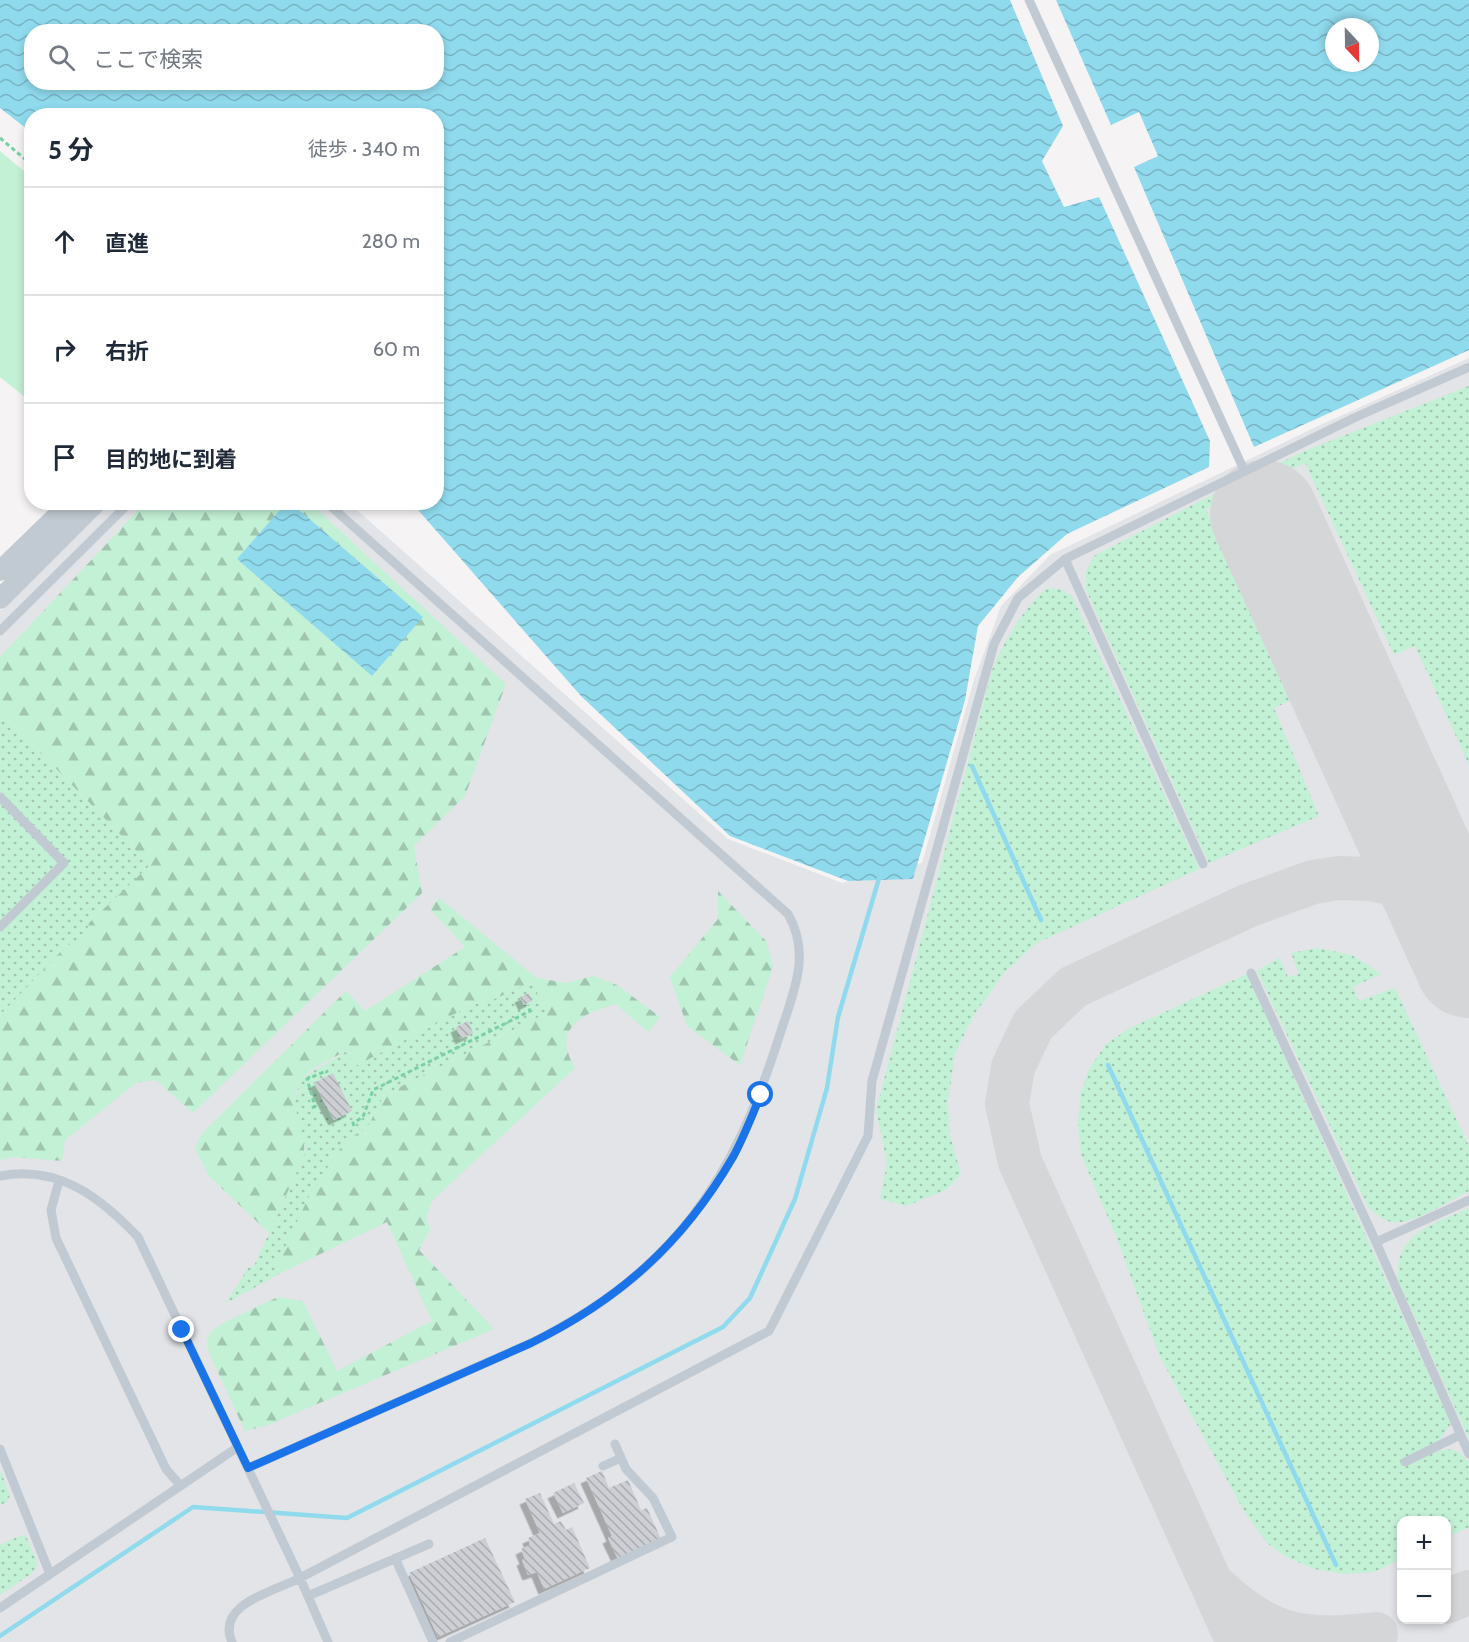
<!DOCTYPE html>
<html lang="ja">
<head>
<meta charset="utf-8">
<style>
	body { margin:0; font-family:Cabin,"Noto Sans JP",sans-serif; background:#f6f6f7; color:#1f2937 }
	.controls { position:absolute; right:18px; bottom:18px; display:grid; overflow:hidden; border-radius:12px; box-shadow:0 3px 9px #0003 }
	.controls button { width:54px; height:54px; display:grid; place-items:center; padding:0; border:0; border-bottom:2px solid #e0e1e3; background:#fff; color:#1f2937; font:30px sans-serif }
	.compass { position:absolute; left:1325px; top:18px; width:54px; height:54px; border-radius:50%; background:#fff; box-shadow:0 3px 9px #0003; rotate:158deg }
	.stop { position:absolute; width:18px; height:18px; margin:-14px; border:4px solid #1a73e8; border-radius:50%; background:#fff }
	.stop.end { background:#1a73e8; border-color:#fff; box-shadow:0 2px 6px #0008 }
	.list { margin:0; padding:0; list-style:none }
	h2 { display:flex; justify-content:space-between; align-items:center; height:78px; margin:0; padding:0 24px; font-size:26px }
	h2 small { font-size:20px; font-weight:400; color:#747a83 }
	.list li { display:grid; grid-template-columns:39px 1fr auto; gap:18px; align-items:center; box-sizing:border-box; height:108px; padding:0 24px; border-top:2px solid #e0e1e3 }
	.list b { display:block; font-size:22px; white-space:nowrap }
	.list em { font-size:20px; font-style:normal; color:#747a83 }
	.icon { flex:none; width:33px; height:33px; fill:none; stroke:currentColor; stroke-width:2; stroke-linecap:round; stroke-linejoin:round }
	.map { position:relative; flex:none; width:1469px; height:1642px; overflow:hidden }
	.search { position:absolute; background:#fff; box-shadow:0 3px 9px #0003; left:24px; top:24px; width:420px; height:66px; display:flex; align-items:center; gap:15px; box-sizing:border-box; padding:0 21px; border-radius:24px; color:#747a83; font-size:22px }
	.panel { position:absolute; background:#fff; box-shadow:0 3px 9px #0003; left:24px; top:108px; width:420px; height:402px; border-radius:24px }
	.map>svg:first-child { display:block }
	.airport { fill:#e2e4e7; fill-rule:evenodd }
	.grass { fill:url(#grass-dots) }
	.forest { fill:url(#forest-firs) }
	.pitch { fill:#c3f1d5 }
	.water { fill:url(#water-waves); fill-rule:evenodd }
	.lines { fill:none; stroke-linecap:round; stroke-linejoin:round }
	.stream { stroke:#90daee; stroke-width:4.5 }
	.taxiway { stroke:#d5d6d8; stroke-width:44 }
	.runway { stroke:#d5d6d8; stroke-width:108 }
	.building { fill:url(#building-back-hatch); filter:url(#shadow) }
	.path { stroke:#7ad0a6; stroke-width:3; stroke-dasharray:4.5 3; stroke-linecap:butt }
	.service { stroke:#c1cad2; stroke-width:9 }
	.minor { stroke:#c1cad2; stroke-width:20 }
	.route { stroke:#1a73e8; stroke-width:8 }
</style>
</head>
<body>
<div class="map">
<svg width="1469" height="1642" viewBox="0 0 1469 1642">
	<defs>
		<pattern id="grass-dots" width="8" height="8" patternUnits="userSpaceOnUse" patternTransform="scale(1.5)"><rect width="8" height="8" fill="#c3f1d5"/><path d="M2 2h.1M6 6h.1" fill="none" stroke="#a0c6b0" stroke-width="1.8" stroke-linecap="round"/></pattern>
		<pattern id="forest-firs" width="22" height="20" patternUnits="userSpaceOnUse" patternTransform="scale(1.5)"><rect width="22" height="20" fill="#c3f1d5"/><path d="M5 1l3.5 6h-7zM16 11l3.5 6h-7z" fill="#a0c6b0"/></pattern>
		<pattern id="water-waves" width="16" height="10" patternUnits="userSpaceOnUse" patternTransform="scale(1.5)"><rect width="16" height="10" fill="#90daee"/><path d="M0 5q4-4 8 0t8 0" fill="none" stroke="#78b4c4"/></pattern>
		<pattern id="building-back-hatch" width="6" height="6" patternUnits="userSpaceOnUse" patternTransform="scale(1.5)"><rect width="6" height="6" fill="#cdcfd5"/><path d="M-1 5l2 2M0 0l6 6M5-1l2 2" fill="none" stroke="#a8abb0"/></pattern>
		<filter id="shadow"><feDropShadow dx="-5.5" dy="5.5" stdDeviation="0" flood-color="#0004"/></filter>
	</defs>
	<rect width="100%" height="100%" fill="#f5f3f3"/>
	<path class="airport" d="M1469 358V1642H0V611L108 503H349L728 839 842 883 922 863 974 680 1001 606 1050 555 1316 427ZM1402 1520H1446V1620H1402Z"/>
	<path class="grass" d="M1469 386V765L1415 646 1394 655 1305 463 1206 509 1294 699 1274 708 1319 816 1209 863 1086 590V571L1094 556 1202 500 1305 451Z
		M1047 588 1060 589 1072 596 1199 869 1035 944 1003 974 974 1015 955 1054 948 1102 950 1135 961 1174 946 1190 906 1206 880 1199 887 1163 876 1110 993 667C1006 638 1023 609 1047 588Z
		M0 711 151 866 89 923 84 941 73 946 0 1015Z
		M1317 948 1352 955 1381 974 1353 987 1359 1001 1395 988 1469 1146V1191C1451 1200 1411 1226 1392 1222 1382 1220 1375 1213 1368 1207L1257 971 1279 958 1288 977 1299 974 1291 953Z
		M1247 974 1451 1424 1436 1444 1401 1459 1404 1467C1425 1459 1455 1433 1469 1465V1527L1447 1537 1446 1520H1402L1401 1559 1374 1572 1343 1574 1315 1569 1288 1558 1267 1543 1244 1511 1160 1357 1116 1236 1081 1155 1078 1125 1080 1095 1089 1069 1106 1044 1130 1028Z
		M532 982 547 1013 384 1095 367 1128 346 1140 277 1263 281 1273 226 1303 248 1268 254 1266 303 1158 305 1148 294 1105 300 1079 347 1051 354 1066 477 1002 480 1005Z
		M1469 1208V1439L1398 1280C1394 1232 1433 1225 1469 1208Z
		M0 1470 10 1495 7 1502 0 1505Z
		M22 1535 26 1536 38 1565 31 1574 0 1595V1545Z"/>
	<path class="forest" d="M145 503H310L506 684 465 796 414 846 422 893 193 1113 156 1080 136 1083 65 1140 62 1161 13 1157 0 1160V1015L67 945 84 941 89 923 150 865 0 711V657Z
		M718 891 767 942 773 967 740 1065 687 1026 670 977 718 919Z
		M439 898 537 978 566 983 594 976 617 985 660 1017 648 1032 616 1004C580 1014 552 1029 575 1068L432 1201 426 1218 430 1230 419 1250 494 1329 268 1425 245 1431 209 1353 207 1341 210 1332 223 1323 278 1297 303 1301 337 1371 432 1321 387 1222 281 1273 277 1264 312 1190 346 1140 367 1128 384 1095 547 1013 532 982 479 1006 477 1002 354 1067 346 1051C312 1069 285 1076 299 1121 303 1134 306 1145 303 1158L269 1233 209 1176 195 1148 202 1133 346 991 365 1011 465 947 430 909Z"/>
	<path class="pitch" d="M0 151 31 177V402L0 377Z"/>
	<path class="water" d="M0 0H1010L1063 126 1042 161 1064 207 1099 197 1210 441 1209 467 1067 534 1018 577 978 626 965 700 913 879 848 881 730 836 581 696 412 503 436 502V116H32L31 132 0 108ZM32 32H436V82H32Z
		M1056 0H1469V350L1254 447 1134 167 1158 156 1139 112 1111 125ZM1334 27H1370V63H1334Z
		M286 503H291L423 617 372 676 237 559Z"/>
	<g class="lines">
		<path class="stream" d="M972 766 1041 920
			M1108 1065 1336 1565
			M0 1636 193 1507 347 1518 723 1327 750 1298 795 1199 827 1088 838 1017 880 875"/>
		<path class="taxiway" d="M1217 1588C1269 1638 1305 1642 1376 1634
			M1446 1602 1469 1592
			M1238 1642 1020 1162 1007 1104 1013 1067 1033 1025 1073 987 1247 906 1313 882 1339 878 1369 879 1435 890"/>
		<path class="runway" d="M1264 514 1469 964"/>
	</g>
	<path class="building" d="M529 993 532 1001 524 1005 520 997Z
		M468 1021 473 1033 461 1039 456 1027Z
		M333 1073 352 1111 334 1120 314 1083Z
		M602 1471 609 1488 628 1480 641 1510 647 1508 661 1539 618 1559 608 1538 612 1536 586 1478Z
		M574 1483 584 1503 563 1513 553 1493Z
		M540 1493 554 1524 561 1521 566 1530 572 1527 590 1568 544 1589 537 1572 528 1575 522 1560 525 1559 521 1549 530 1545 528 1538 540 1533 525 1499Z
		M485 1538 515 1602 438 1637 409 1573Z"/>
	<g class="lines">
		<path class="path" d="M0 138 32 165
			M312 1108 315 1106 307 1079 326 1071 327 1073
			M354 1126 353 1123 363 1117 373 1090 530 1011 528 1005"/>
		<path class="service" d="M1029 0 1244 470
			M1065 559 1203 864
			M0 631 130 502
			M0 797 64 863 0 927
			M1251 973 1376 1242 1469 1454
			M0 1176C59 1165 100 1197 138 1237L300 1578C275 1591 215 1604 232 1642
			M59 1181 51 1210 56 1238 166 1469 180 1485
			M1376 1242 1469 1200
			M0 1449 50 1574
			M1405 1462 1460 1435
			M603 1466 621 1458
			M248 1468 531 1343C675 1271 734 1181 781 1031 794 991 811 954 788 914L326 502
			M395 1558 433 1642
			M308 1596 429 1544
			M0 1608 238 1447
			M328 1642 300 1578 769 1331 868 1136 872 1081 994 644 1018 598 1065 559 1356 417 1469 367
			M450 1642 672 1537 653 1498 626 1469 615 1444"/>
		<path class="minor" d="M0 571 71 502
			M0 599 97 502"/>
	</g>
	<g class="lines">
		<path class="route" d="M182 1330 248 1468 531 1343C619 1300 683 1243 733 1157 744 1137 752 1115 761 1095"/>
	</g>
</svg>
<div class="controls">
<button>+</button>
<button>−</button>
</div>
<svg class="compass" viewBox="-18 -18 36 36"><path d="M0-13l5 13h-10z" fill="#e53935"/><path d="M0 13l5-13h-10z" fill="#747a83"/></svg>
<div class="stop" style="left:761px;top:1095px"></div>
<div class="stop end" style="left:182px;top:1330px"></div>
<div class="search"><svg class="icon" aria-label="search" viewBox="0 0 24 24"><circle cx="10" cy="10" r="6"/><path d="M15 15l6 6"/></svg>ここで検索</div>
<section class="panel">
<h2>5 分<small>徒歩 · 340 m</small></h2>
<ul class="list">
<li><svg class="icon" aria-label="ahead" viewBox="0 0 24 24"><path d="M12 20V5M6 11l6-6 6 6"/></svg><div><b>直進</b></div><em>280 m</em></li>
<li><svg class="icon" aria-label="right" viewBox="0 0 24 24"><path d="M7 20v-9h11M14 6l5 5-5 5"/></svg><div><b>右折</b></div><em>60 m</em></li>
<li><svg class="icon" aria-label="arrive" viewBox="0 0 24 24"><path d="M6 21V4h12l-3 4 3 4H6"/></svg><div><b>目的地に到着</b></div></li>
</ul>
</section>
</div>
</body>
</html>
